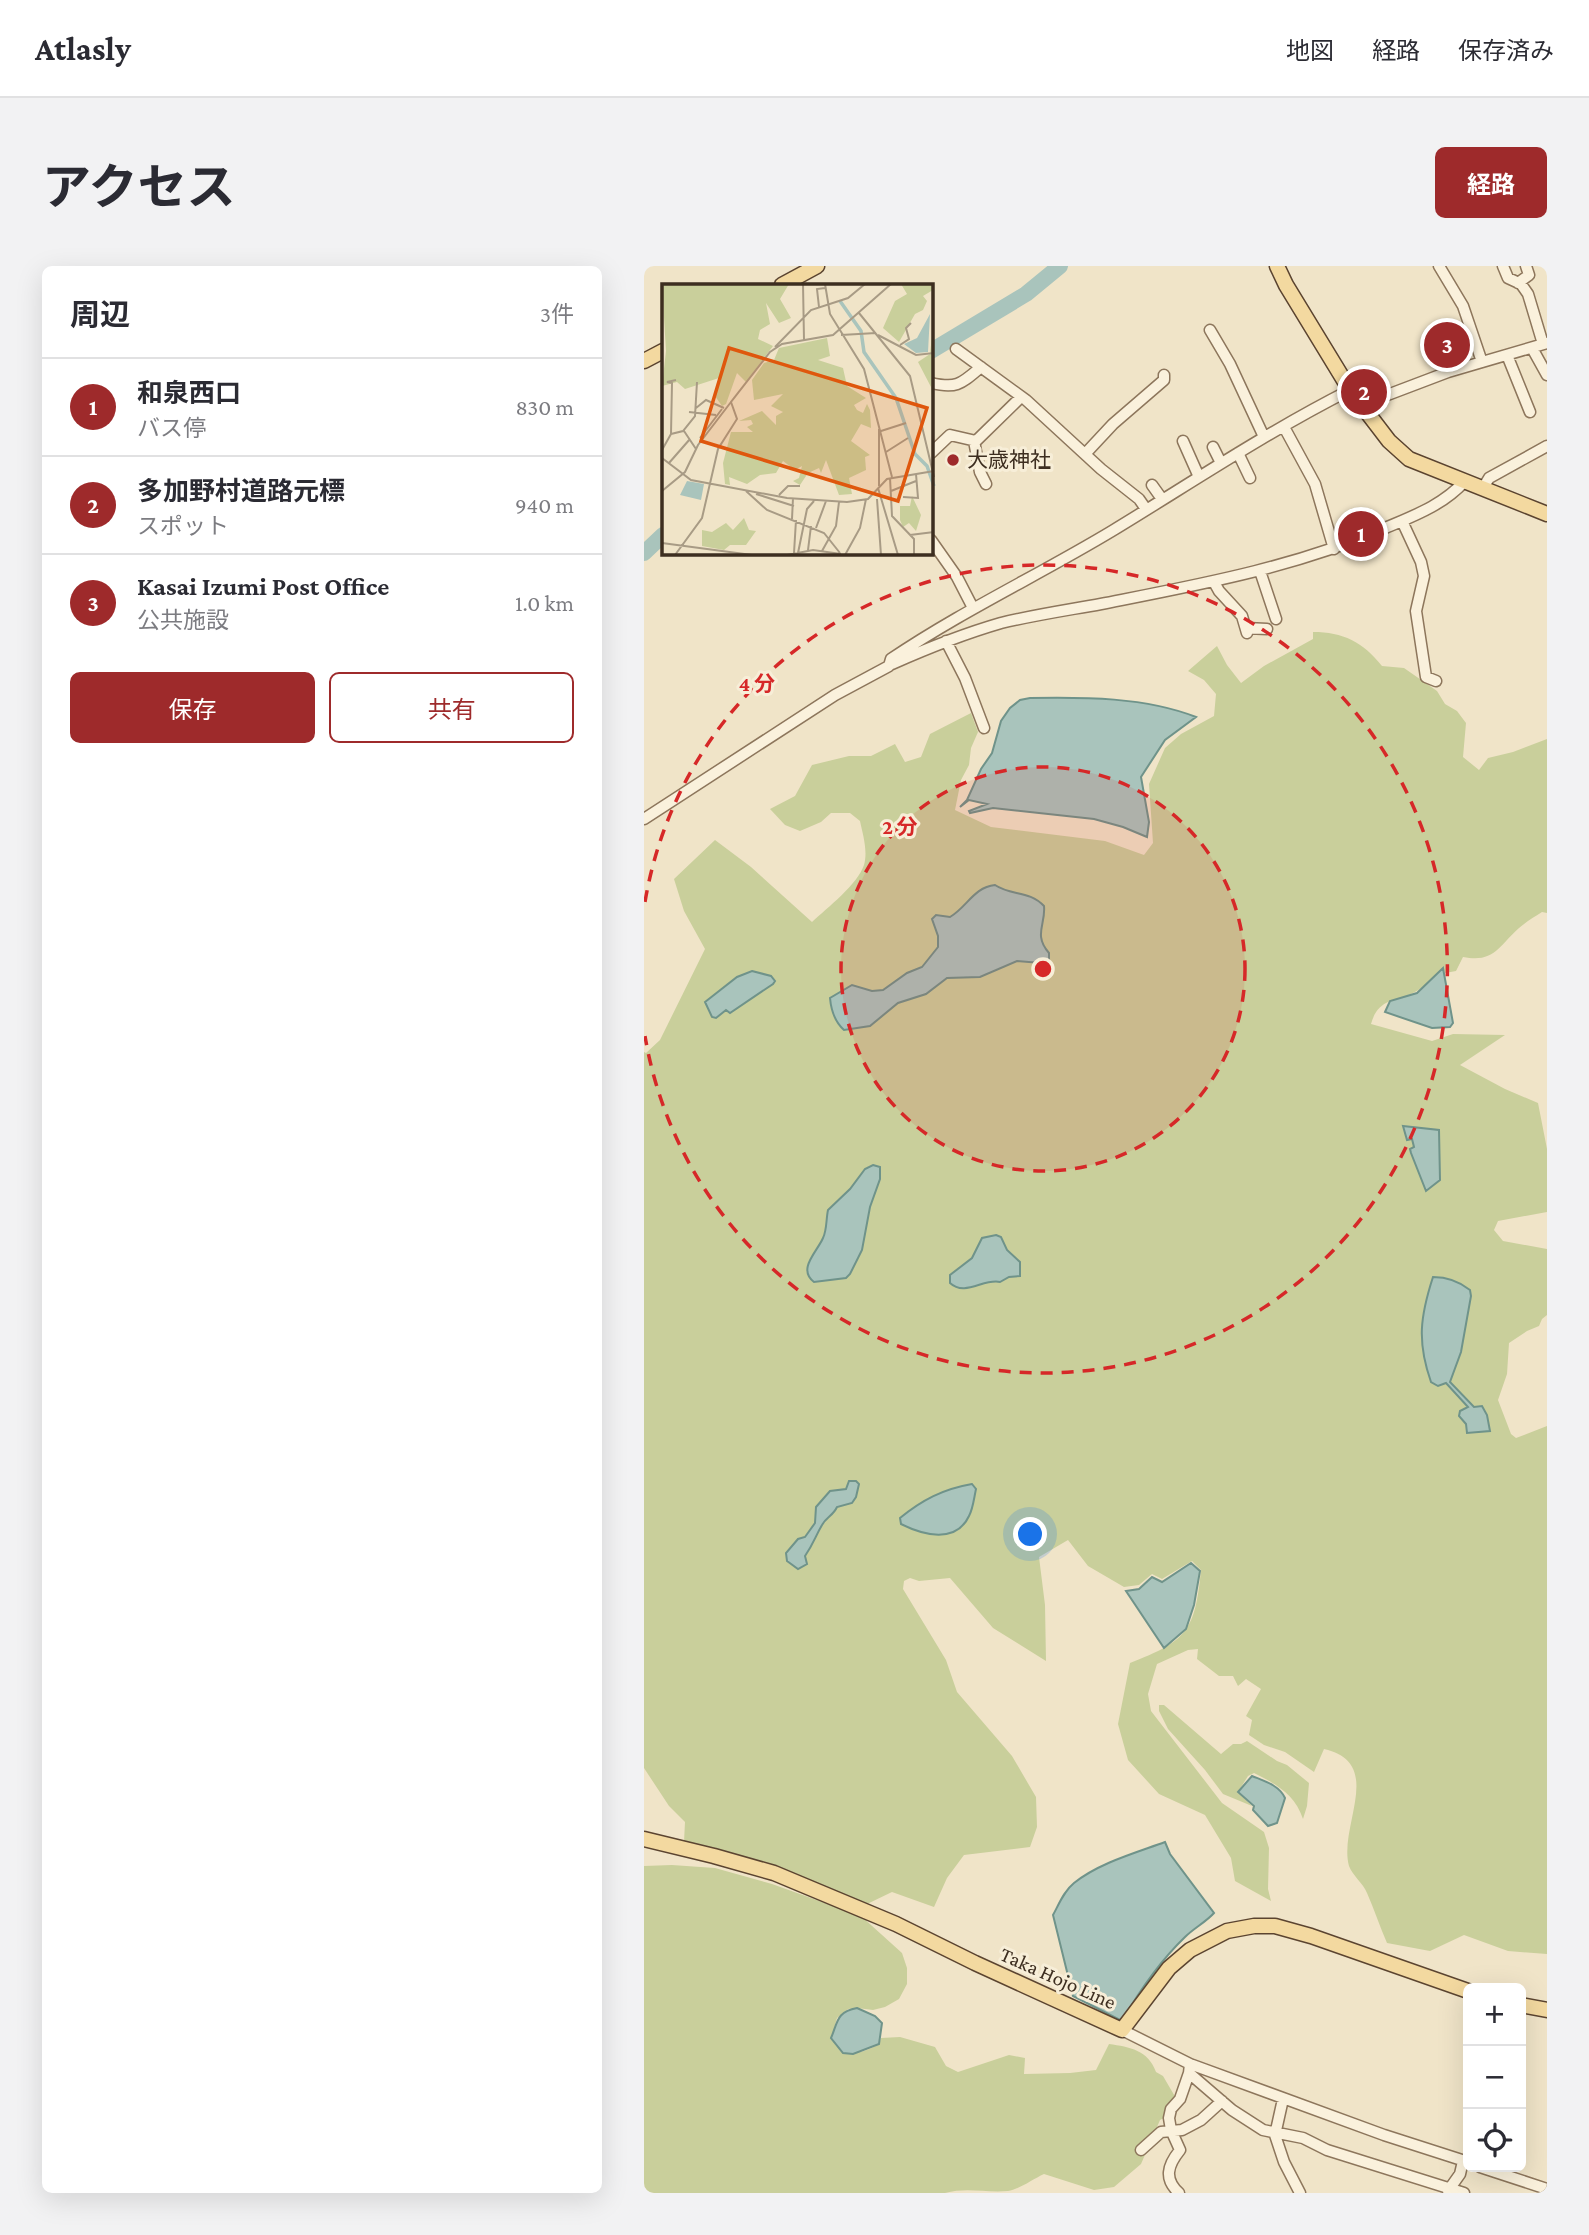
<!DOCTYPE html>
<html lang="ja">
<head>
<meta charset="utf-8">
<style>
	body { margin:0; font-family:"Crimson Pro","Noto Sans JP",serif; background:#f2f2f3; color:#2b2b33 }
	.controls { position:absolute; right:21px; bottom:21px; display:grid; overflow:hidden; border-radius:10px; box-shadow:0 7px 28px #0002 }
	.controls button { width:63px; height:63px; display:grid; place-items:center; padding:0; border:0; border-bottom:2px solid #e1e1e2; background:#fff; color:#2b2b33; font:35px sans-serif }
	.you { position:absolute; left:387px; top:1269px; width:24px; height:24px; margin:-18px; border:5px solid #fff; border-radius:50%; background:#1a73e8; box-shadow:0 0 0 10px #1a73e833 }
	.badge { display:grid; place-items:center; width:46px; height:46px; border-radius:50%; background:#9e2a2b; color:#fff; font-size:23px; font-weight:700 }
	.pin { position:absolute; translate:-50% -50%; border:4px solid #fff; box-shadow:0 2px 7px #0006 }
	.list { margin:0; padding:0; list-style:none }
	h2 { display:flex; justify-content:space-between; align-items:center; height:91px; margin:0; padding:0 28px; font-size:30px }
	h2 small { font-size:23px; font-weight:400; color:#7c7c81 }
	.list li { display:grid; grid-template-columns:46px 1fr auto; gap:21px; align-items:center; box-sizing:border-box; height:98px; padding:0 28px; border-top:2px solid #e1e1e2 }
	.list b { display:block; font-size:26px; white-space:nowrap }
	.list p { margin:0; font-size:23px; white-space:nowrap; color:#7c7c81 }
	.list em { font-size:23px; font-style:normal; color:#7c7c81 }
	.actions { display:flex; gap:14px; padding:21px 28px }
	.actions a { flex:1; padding:16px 0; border:2px solid #9e2a2b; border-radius:10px; text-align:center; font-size:24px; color:#9e2a2b }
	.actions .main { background:#9e2a2b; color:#fff }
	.icon { flex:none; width:38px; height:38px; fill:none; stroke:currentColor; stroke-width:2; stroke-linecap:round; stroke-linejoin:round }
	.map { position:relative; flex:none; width:903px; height:1927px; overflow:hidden; border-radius:10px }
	header { display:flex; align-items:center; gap:42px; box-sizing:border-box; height:98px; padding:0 35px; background:#fff; border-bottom:2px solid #e1e1e2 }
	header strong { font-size:33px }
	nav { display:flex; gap:38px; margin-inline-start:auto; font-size:24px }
	.intro { display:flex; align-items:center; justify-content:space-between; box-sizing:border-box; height:168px; padding:0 42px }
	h1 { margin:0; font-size:49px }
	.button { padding:18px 32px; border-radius:10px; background:#9e2a2b; color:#fff; font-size:24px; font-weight:700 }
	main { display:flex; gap:42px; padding:0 42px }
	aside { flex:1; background:#fff; border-radius:10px; box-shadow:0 7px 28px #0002 }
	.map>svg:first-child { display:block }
	.green { fill:#c9cf9b }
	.water { fill:#a9c4bc; stroke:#6f938a; stroke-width:2 }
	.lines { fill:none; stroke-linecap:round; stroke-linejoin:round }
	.river { stroke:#a9c4bc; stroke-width:16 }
	.minor-casing { stroke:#8d765c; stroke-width:13 }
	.major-casing { stroke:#5b4430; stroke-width:17 }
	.minor { stroke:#faf1dc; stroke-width:10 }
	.major { stroke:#f3d9a0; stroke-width:14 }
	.ring { fill:none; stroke:#d62828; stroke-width:3.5; stroke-dasharray:12 9 }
	.poi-dot { fill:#9e2a2b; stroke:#f7eed8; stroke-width:2.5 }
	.labels { text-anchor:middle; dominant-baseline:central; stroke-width:6; stroke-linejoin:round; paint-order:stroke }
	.poi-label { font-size:21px; fill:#3d2e20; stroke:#f7eed8; text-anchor:start }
	.street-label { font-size:21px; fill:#3d2e20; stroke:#f7eed8 }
	.inset-river { fill:none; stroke:#a9c4bc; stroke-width:3.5 }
	.inset-road { fill:none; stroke:#a89b85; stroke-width:2 }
	.view { fill:#df570d; fill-opacity:0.15; stroke:#df570d; stroke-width:3.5 }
	.inset-edge { fill:none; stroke:#3d2e20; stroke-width:3.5 }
	.centre { fill:#d62828; stroke:#f7eed8; stroke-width:3.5 }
	.ring-label { font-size:21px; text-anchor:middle; font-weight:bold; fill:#d62828; stroke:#f7eed8; stroke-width:6; stroke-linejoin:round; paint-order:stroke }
</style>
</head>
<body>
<header>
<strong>Atlasly</strong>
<nav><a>地図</a><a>経路</a><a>保存済み</a></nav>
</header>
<div class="intro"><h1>アクセス</h1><a class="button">経路</a></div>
<main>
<aside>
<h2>周辺<small>3件</small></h2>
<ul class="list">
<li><span class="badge">1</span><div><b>和泉西口</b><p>バス停</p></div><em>830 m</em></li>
<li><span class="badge">2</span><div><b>多加野村道路元標</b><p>スポット</p></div><em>940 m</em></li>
<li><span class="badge">3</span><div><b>Kasai Izumi Post Office</b><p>公共施設</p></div><em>1.0 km</em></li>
</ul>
<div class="actions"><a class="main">保存</a><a>共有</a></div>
</aside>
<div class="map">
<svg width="903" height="1927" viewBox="0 0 903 1927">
	<rect width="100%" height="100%" fill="#f0e4c8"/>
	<path class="green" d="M669 366C699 366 719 376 738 400L760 402 793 425 801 438 813 445 822 457 819 491 835 504 844 492 869 486 903 473V647L898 646C890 651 882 656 875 662 854 681 850 697 819 691L812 705 801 707 799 702C790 710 780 722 769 727 749 736 734 733 727 758L788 775 809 768 861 769 816 799 861 823 894 837 903 883V946L854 955 850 964 859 975 903 983V1049L898 1053 895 1060 883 1065 865 1077 863 1108 854 1134 867 1168 872 1172 903 1160V1688L864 1685 820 1669 786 1685 743 1677C736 1661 730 1643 723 1627 719 1617 708 1609 705 1600 694 1560 742 1497 680 1483L670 1506 641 1486 620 1479 605 1469 608 1454 602 1450 617 1423 602 1413 594 1420 589 1410H575L553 1393 554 1383 544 1384 513 1398 504 1428 507 1445 578 1537 620 1566 625 1582 624 1623 627 1635 591 1615 587 1592 561 1549 515 1528 484 1494 474 1458 486 1397C543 1375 551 1365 557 1304L548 1295 518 1313 508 1308 495 1319 480 1321 444 1300 424 1274 395 1291 401 1339 402 1395 349 1362 306 1312 275 1315 266 1312 260 1315 259 1323 302 1394 313 1426 368 1490 392 1531 393 1561 386 1581 320 1589 303 1612 290 1641 248 1626 221 1639 40 1576 41 1556 25 1540 0 1502V786L2 787 16 774 61 683 40 645 30 613 71 574 107 601 168 656C183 642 214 618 220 599 224 585 219 569 216 555L206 547H187L177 556 156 565 141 559 126 543 151 530 168 499 205 490H227L251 478 261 496 277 491 286 468 327 447 334 466 327 482 325 499 317 514 311 544 347 561 461 575 500 589 509 577 505 518 521 482 537 468 570 450 572 428 560 414 544 405 573 380 583 399 597 417 620 400 669 373Z
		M515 1439H520L577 1488 589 1478H597L603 1475 633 1495 643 1499 665 1517 663 1540 659 1553C651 1528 632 1518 610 1507L604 1510 594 1526 608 1540 579 1528 561 1504 524 1463 515 1445Z
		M28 1599 71 1602 128 1618 217 1650 258 1687 263 1702V1718L255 1733 241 1741 229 1744 213 1742 204 1743 193 1752 187 1773 199 1787C212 1788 224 1785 235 1778L237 1772 256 1771 291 1781 302 1800 314 1806 365 1789 381 1792 380 1808 426 1807 452 1804 465 1778C486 1781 504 1784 512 1806L519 1810 533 1834 528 1848 516 1854 497 1898 470 1921 450 1924 400 1908C389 1913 376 1923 364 1925 341 1927 323 1921 301 1927H0V1600Z"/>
	<path class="water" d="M386 432C440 431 501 431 552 451L521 474 497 511 505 556 503 571 479 561 450 553 349 542 326 547 325 545 343 538 325 534 316 541 323 534 337 503 348 487 357 455 366 442 376 434Z
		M351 619C367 630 385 624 400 640 402 658 389 669 405 687V695L397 697 373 695 336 711 303 712 282 728 254 737 226 760 200 764C191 756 187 743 186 732L208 719 228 725 239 724 263 707 278 701 294 681V670L288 653 292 649 306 651C323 641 330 621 351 619Z
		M799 702 809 757 806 761 788 762 741 746 746 735 773 727Z
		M108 705 127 710 131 715 129 718 86 747 82 744 72 752 68 751 61 736 93 711Z
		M759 860 795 864 796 914 782 925 767 887 766 883 770 881 768 873 763 874Z
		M229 899 236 901V913L226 941 218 984 206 1008 202 1012 170 1016C153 1003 173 986 179 972 183 964 182 953 184 944L206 923 221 903Z
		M352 969 357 971 363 984 376 996V1010L365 1011 356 1016C340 1012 321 1031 306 1017V1009L328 992 338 972Z
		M789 1011C802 1011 816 1016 826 1024L827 1030 817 1086 806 1116 830 1141 838 1140 843 1149 846 1165 823 1167 822 1158 815 1150 816 1145 824 1141 802 1117 794 1120 787 1116C773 1076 776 1051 789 1011Z
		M205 1215H212L215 1218 212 1231 208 1237 193 1241C189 1250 182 1251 178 1259 171 1271 170 1277 161 1290L163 1298 154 1303 143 1295 142 1287 154 1273 161 1271 171 1257 172 1241 186 1225 202 1223Z
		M328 1218 332 1223C330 1232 329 1243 325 1250 312 1278 279 1269 257 1258L256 1252C278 1234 299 1223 328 1218Z
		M547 1297 556 1305 550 1339 542 1363 520 1382 482 1325 495 1323 508 1311 518 1316Z
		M608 1510C620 1515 635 1519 641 1532L633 1557 624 1560 609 1544 610 1540 594 1526Z
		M521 1576 526 1588 570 1647C562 1656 550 1662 541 1671 515 1696 496 1724 478 1755L429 1730 409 1649C415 1638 420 1625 430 1617 455 1597 491 1587 521 1576Z
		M213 1742 231 1750 238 1757 235 1778 209 1788 199 1787 187 1772C194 1756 192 1746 213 1742Z"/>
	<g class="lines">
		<path class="river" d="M287 85 382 28 416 0
			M0 287 19 269"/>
		<g class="minor-casing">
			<path id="minor" d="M795 0 819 40 838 96
				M859 0 864 12 877 18 884 28 899 78
				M874 17 885 9 882 0
				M566 64 586 98 620 171
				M888 82 903 109
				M312 83 382 134 457 203 495 233 502 243
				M863 89 886 146
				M287 117C313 123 317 118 337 101
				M717 139 804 106 903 77
				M640 161 671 218 690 283
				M330 175 336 206 342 218
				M539 175 555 211
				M569 181 577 197
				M287 187 306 169 332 175 377 131
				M594 187 606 212
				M441 188 469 158 520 114V109
				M508 219 518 233
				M839 222 845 212 903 180
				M758 255 777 296 780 310 772 345 782 411 792 415
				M287 274 313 311 329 342
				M616 305 632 353
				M570 316 575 325 598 350 603 367
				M602 362 623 363
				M302 375 321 412 340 462
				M248 398C284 382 319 368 357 357 390 349 424 344 457 338 553 319 648 302 739 263 769 250 798 240 821 215
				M0 553 191 429 245 400 247 393C318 345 395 309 468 265 547 217 623 166 706 124
				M478 1764 546 1798 740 1869 824 1896
				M546 1798 545 1807 588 1844 619 1864 659 1872 683 1884 820 1927
				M639 1833 631 1869 640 1896 656 1927
				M497 1884 517 1866 538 1864 557 1854 578 1835
				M836 1901 903 1923
				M804 1925 816 1908 819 1895
				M535 1927C520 1913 523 1900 536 1884L527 1864 525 1852 527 1843 536 1833 545 1807"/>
		</g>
		<g class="major-casing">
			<path id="major" d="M633 0 642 19 706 124 745 175 765 193 903 248
				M138 19 173 0
				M0 95 19 85
				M0 1573 70 1590 130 1607 252 1658 331 1697 478 1764 525 1702 546 1684 583 1665 610 1660H631L667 1670 824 1725
				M877 1739 903 1744"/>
		</g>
		<use href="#minor" class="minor"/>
		<use href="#major" class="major"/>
	</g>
	<circle cx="399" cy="703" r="202" fill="#d62828" fill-opacity=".12"/>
	<g class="ring">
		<circle cx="399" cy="703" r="202"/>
		<path d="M1 636A404 404 0 1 1 1 770"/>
	</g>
	<circle class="poi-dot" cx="309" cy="194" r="7"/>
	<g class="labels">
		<g class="poi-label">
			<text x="323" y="194">大歳神社</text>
		</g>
		<g class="street-label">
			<text transform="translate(414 1712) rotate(24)">Taka Hojo Line</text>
		</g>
	</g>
	<g transform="translate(18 18)">
		<rect width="271" height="271" fill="#f0e4c8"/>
		<path d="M0 0H127L118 15 129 34 117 39 104 19 108 40 98 46 96 55 111 62 84 98 75 89 64 120 60 122 53 112 57 94 23 105 15 98 0 102 4 67ZM239 0H271V6L261 12 265 17 261 26 253 30 237 58 221 44 233 17 245 10ZM271 43V128L269 103 256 78 268 70ZM165 54 168 72 156 76 181 84 185 102 204 114 192 121 195 126 201 129 205 120 208 126 209 144 199 140 189 157 208 171 203 173 204 186 187 194 190 210 177 211 164 176 159 189 157 184 146 189 138 201 131 197 137 194 140 182 133 186 121 177 114 189 98 191 85 200 67 193 68 201 63 200 61 179 69 148H91L85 143 91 140 89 136 77 137 100 127 114 141V132L121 128 109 122 121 110 92 116 90 96 102 79 112 76 117 64ZM250 212 259 231 254 247 247 239 241 243 238 236V222H248ZM82 234 87 246 94 247 84 261H68L62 266 40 262V246L50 248 64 239 71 246Z" fill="#c9cf9b"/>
		<path d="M268 30 266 68 254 69 242 60 255 54ZM25 197 42 200 39 216 18 211Z" fill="#a9c4bc"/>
		<path class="inset-river" d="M178 17 199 47 202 68 234 114 253 170 265 182 272 202"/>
		<path class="inset-road" d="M141 0 142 56M163 0 168 30 202 85 230 193M157 23 155 5 163 4M197 29 248 92 272 193M179 51 214 49M216 51 254 71 272 69M238 61 247 55 244 44 249 39M113 63 149 26 186 14 203 0M34 124 44 116 62 124M27 128 54 131M217 145V202M22 147 34 165M219 147 244 139M9 150 21 147 33 132 35 98M38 154 60 125M0 166 9 150 10 99 5 98 14 96M224 168 246 154M0 174 29 196 125 214 185 218 206 215 225 195 272 187M7 179 28 155M228 194 230 232 252 255V271M216 204 236 271M0 207 23 188 36 161 69 118M84 207 105 226 162 249 178 269M229 207 254 197M94 210 132 222M117 211 126 202H138M241 213 256 214 254 190M215 215 219 271M130 235 131 214M154 244 164 217M248 251 272 248M0 259 90 271M146 266 149 242M160 267 174 242 177 218M132 269 134 236M136 269 145 225 152 217M13 271 40 234 56 165 75 135 69 118 108 68 120 60 171 51 229 0M125 271 151 266 179 270M183 271 198 244 204 215"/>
		<path class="view" d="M67 64 265 124 236 217 39 157Z"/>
		<rect width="271" height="271" class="inset-edge"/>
	</g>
	<circle cx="399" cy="703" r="10" class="centre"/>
	<g class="ring-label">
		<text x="113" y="425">4 分</text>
		<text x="256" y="568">2 分</text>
	</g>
</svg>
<div class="controls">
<button>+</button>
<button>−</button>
<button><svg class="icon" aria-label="locate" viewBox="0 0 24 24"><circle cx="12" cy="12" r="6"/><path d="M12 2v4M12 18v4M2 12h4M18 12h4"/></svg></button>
</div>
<div class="you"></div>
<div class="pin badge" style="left:717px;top:268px">1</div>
<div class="pin badge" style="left:720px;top:126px">2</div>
<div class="pin badge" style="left:803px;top:79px">3</div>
</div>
</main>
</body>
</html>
